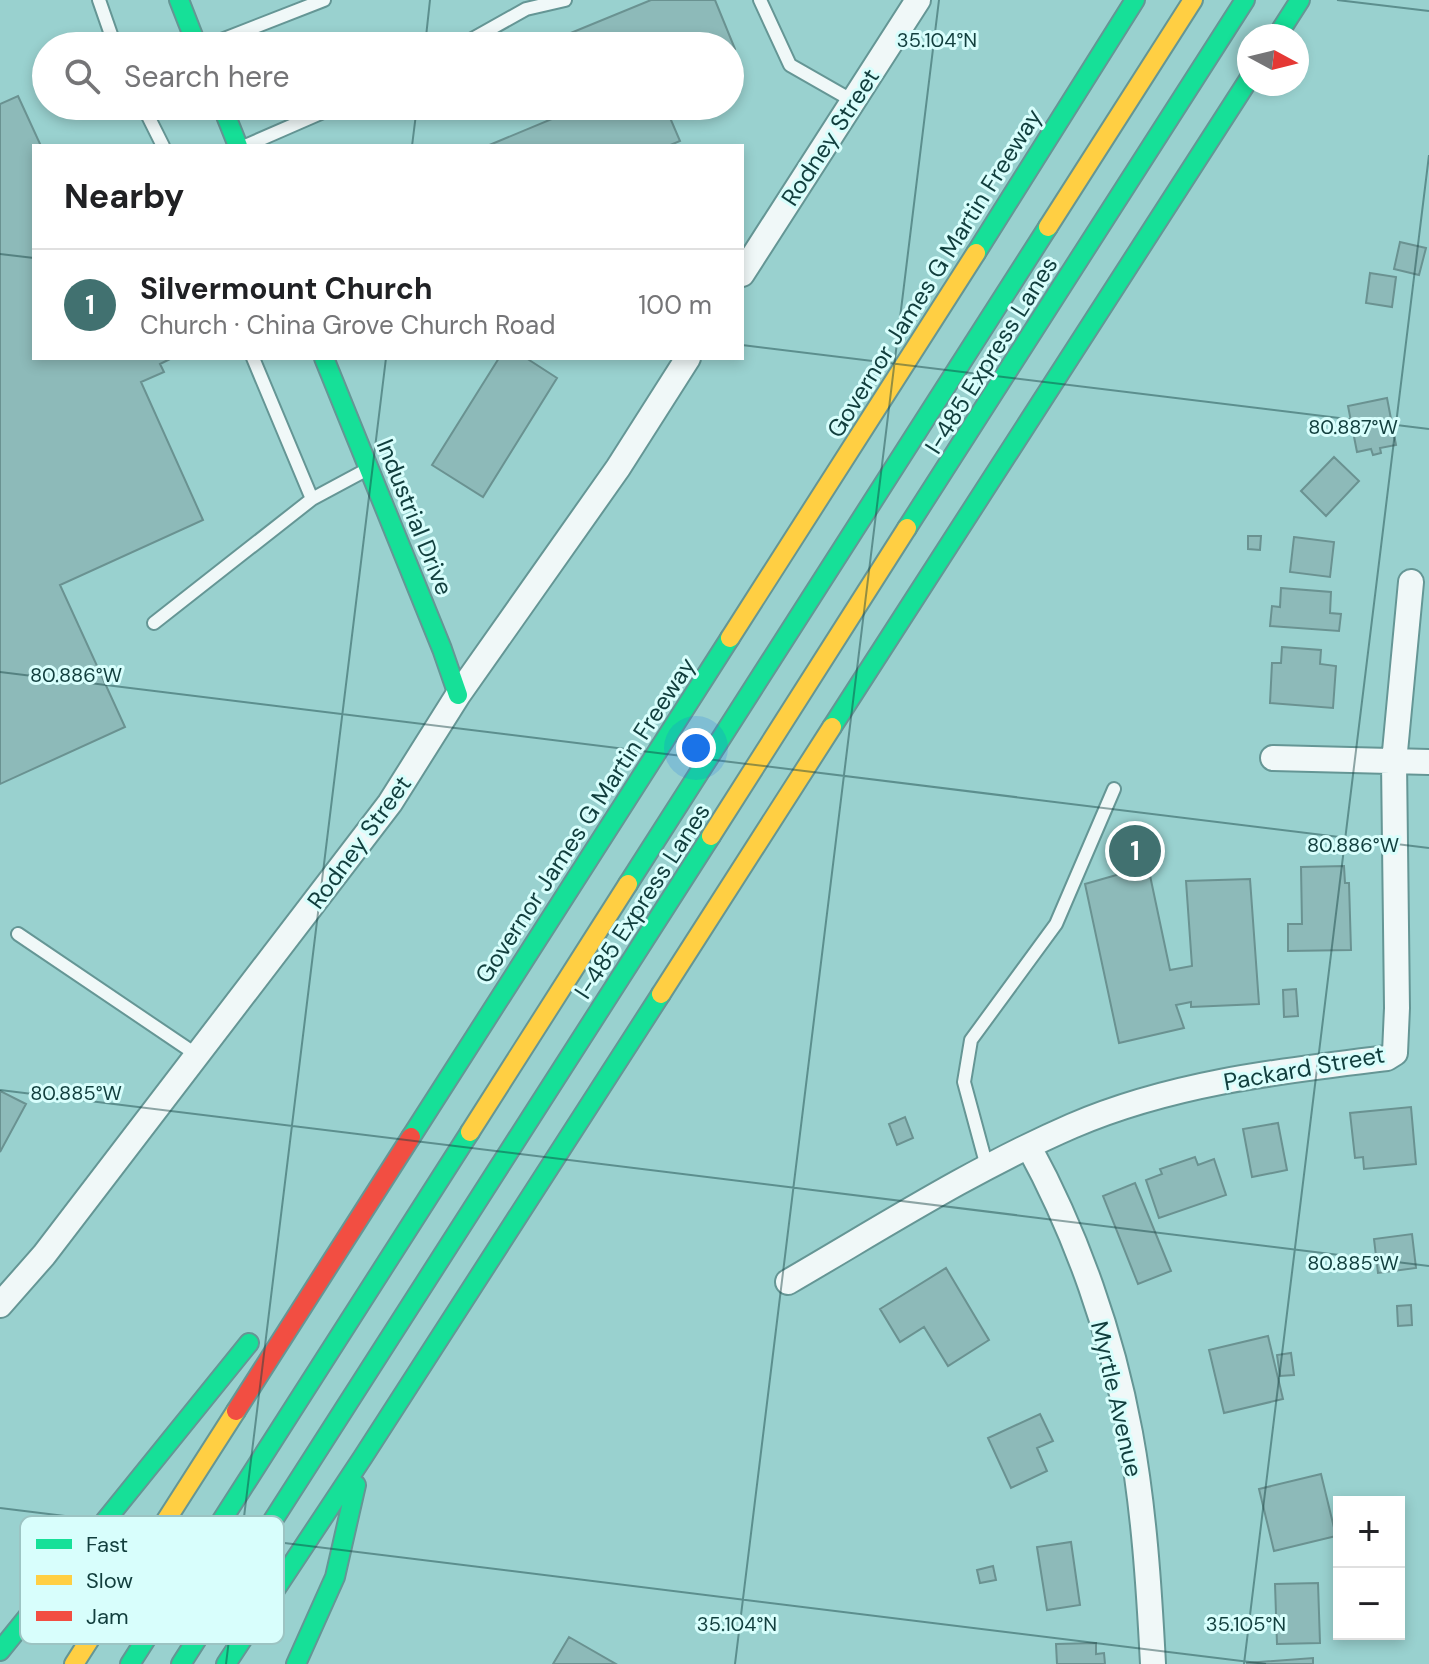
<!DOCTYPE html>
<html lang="en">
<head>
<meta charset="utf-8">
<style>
	body { margin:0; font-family:"DM Sans",sans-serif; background:#f2f2f2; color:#202124 }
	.controls { position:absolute; right:24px; bottom:24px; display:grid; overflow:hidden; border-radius:0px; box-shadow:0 4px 12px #0003 }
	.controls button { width:72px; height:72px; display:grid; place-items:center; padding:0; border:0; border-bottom:2px solid #e0e0e0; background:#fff; color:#202124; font:40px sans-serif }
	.compass { position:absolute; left:1237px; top:24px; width:72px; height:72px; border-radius:50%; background:#fff; box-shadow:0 4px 12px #0003; rotate:97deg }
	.you { position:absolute; left:696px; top:748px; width:28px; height:28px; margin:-20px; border:6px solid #fff; border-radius:50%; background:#1a73e8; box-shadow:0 0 0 12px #1a73e833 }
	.badge { display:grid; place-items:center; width:52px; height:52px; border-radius:50%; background:#417170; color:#fff; font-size:26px; font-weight:700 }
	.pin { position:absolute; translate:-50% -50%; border:4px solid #fff; box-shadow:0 2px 8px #0006 }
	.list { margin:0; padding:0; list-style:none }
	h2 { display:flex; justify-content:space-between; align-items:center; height:104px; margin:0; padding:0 32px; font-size:34px }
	h2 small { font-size:26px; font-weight:400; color:#757577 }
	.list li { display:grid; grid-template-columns:52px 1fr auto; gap:24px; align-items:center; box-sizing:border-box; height:112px; padding:0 32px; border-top:2px solid #e0e0e0 }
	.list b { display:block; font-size:30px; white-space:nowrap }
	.list p { margin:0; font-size:26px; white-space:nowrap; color:#757577 }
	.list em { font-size:26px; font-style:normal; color:#757577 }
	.icon { flex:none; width:44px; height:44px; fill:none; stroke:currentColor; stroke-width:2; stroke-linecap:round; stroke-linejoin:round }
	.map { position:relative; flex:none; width:1429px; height:1664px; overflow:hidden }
	.search { position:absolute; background:#fff; box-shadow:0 4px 12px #0003; left:32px; top:32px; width:712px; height:88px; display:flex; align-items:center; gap:20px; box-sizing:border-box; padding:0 28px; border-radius:44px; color:#757577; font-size:30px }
	.panel { position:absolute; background:#fff; box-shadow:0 4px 12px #0003; left:32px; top:144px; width:712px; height:216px; border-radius:0px }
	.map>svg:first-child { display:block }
	.building { fill:#8dbab9; stroke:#6a9291; stroke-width:2 }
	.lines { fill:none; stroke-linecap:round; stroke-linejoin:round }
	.lane-casing { stroke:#659695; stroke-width:16 }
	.street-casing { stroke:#659695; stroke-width:28 }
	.fast-casing { stroke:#659695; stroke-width:22 }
	.slow-casing { stroke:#659695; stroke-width:22 }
	.jam-casing { stroke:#659695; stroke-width:22 }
	.lane { stroke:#f0f8f8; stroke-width:12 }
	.street { stroke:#f0f8f8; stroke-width:24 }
	.fast { stroke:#16e098; stroke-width:18 }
	.slow { stroke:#ffcf43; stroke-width:18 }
	.jam { stroke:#f24e42; stroke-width:18 }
	.ticks { fill:none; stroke:#113e3d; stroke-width:2; stroke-opacity:0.45 }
	.labels { text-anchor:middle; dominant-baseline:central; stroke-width:6; stroke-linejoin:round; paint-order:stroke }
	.street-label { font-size:24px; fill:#113e3d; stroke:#d8fefc }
	.key { fill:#d8fefc; stroke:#9cc4c3; stroke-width:2 }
	.key-label { font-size:22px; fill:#113e3d }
	.ticks-label { font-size:20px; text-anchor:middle; fill:#113e3d; stroke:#d8fefc; stroke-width:6; stroke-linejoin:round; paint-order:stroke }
</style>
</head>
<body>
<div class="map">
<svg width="1429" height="1664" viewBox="0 0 1429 1664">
	<rect width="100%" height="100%" fill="#99d1cf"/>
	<path class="building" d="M651 0H715L735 49 730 51V46H539Z
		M18 96 41 146H34V358H172L160 364 164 372 141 382 203 520 60 585 125 727 0 784V104Z
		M547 106H665L680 141 668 146H487L552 119Z
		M1400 242 1426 248 1419 275 1394 269Z
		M1370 273 1396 277 1392 307 1366 303Z
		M499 358H526L557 378 483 497 432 465Z
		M1387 398 1396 445 1380 448 1381 453 1373 455 1371 449 1357 452 1348 406Z
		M1334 457 1359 481 1326 516 1301 491Z
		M1248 536H1261L1260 550 1248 549Z
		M1294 537 1334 542 1330 577 1290 572Z
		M1281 588 1331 592 1330 613 1341 614 1339 631 1270 626 1272 606 1280 607Z
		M1282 647 1321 650 1320 664 1336 666 1333 708 1270 703 1272 663H1281Z
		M1148 866 1170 970 1192 966 1186 881 1250 879 1259 1004 1191 1007V1002L1176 1005 1184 1028 1119 1043 1085 884Z
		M1344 866 1345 883H1349L1351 950 1288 951V924H1302L1301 867Z
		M1296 989 1298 1016 1284 1017 1283 990Z
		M0 1091 26 1104 0 1152Z
		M1411 1107 1416 1164 1364 1169 1363 1157 1355 1158 1350 1113Z
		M905 1117 913 1138 897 1145 889 1124Z
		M1278 1123 1287 1170 1252 1177 1243 1129Z
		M1195 1157 1198 1165 1214 1159 1226 1195 1159 1218 1146 1180 1162 1174 1160 1169Z
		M1135 1183 1171 1271 1138 1284 1103 1196Z
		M1412 1234 1416 1268 1378 1273 1374 1239Z
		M946 1268 989 1340 948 1366 924 1327 900 1342 880 1309Z
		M1411 1305 1412 1325 1398 1326 1397 1306Z
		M1268 1336 1283 1399 1224 1413 1209 1350Z
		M1291 1353 1294 1375 1280 1376 1277 1355Z
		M1040 1414 1053 1441 1037 1448 1047 1471 1011 1488 988 1438Z
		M1321 1474 1336 1536 1274 1551 1259 1489Z
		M1071 1542 1080 1605 1047 1610 1037 1547Z
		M993 1566 996 1580 980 1583 977 1570Z
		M1318 1583 1320 1643 1277 1644 1275 1584Z
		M569 1637 616 1664H553Z
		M1096 1643V1654L1104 1653 1105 1664H1057L1056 1644Z
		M1313 1658V1664H1247V1663Z"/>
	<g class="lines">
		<g class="lane-casing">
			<path id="lane" d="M99 0 115 46
				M760 0 790 65 853 101
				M206 46 324 0
				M460 46 526 9 565 0
				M143 106 163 146
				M245 146 337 106
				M253 358 312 499
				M154 623 312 499 366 470
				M18 934 197 1055
				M987 1167 964 1082 971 1040 1056 924 1114 789"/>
		</g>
		<g class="street-casing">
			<path id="street" d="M742 274 918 0
				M1273 758 1429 762
				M1029 1147C1077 1235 1112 1335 1130 1433 1144 1509 1149 1587 1153 1664
				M788 1282C881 1228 973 1169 1072 1126 1172 1083 1280 1071 1387 1058L1395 1053 1397 1008 1394 762 1411 582
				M0 1305 44 1255 390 803 458 695 618 468 688 358"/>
		</g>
		<g class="fast-casing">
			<path id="fast" d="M179 0 197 46
				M1277 36 1300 0
				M222 106 238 146
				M976 253 1135 0
				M324 358 442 649 458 695
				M907 528 1245 0
				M832 727 1249 79
				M628 884 1048 227
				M411 1137 730 638
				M0 1651 249 1343
				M130 1664 470 1132
				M181 1664 711 836
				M226 1664 363 1457 661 994
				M296 1664 335 1577 356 1485"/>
		</g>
		<g class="slow-casing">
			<path id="slow" d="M1048 227 1193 0
				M730 638 976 253
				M711 836 907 528
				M661 994 832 727
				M470 1132 628 884
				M74 1664 236 1411"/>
		</g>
		<g class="jam-casing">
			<path id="jam" d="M236 1411 411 1137"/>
		</g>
		<use href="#lane" class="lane"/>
		<use href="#street" class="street"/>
		<use href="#fast" class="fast"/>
		<use href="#slow" class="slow"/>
		<use href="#jam" class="jam"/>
	</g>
	<path class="ticks" d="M1337 0 1429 11M425 46 430 0M412 146 417 106M0 254 34 258M742 345 1429 429M0 672 1429 848M0 1090 1429 1266M0 1508 1266 1664M226 1664 386 358M735 1664 939 0M1244 1664 1429 155"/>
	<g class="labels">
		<g class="street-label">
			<text transform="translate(830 137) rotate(-57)">Rodney Street</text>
			<text transform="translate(934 273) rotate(-58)">Governor James G Martin Freeway</text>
			<text transform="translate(991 355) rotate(-58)">I-485 Express Lanes</text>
			<text transform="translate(415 517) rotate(68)">Industrial Drive</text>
			<text transform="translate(585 820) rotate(-57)">Governor James G Martin Freeway</text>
			<text transform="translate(359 842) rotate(-54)">Rodney Street</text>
			<text transform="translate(642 901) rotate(-57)">I-485 Express Lanes</text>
			<text transform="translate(1304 1068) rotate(-10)">Packard Street</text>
			<text transform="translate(1117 1399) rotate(77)">Myrtle Avenue</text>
		</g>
	</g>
	<rect x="20" y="1516" width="264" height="128" rx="12" class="key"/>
	<rect x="36" y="1539" width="36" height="10" fill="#16e098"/>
	<rect x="36" y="1575" width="36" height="10" fill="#ffcf43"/>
	<rect x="36" y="1611" width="36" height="10" fill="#f24e42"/>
	<g class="key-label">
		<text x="86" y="1552">Fast</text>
		<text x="86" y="1588">Slow</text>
		<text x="86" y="1624">Jam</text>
	</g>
	<g class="ticks-label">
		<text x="937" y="47">35.104°N</text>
		<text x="1353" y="434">80.887°W</text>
		<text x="76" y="682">80.886°W</text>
		<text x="1353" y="852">80.886°W</text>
		<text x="76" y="1100">80.885°W</text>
		<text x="1353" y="1270">80.885°W</text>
		<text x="737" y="1631">35.104°N</text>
		<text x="1246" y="1631">35.105°N</text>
	</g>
</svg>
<div class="controls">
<button>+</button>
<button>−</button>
</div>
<svg class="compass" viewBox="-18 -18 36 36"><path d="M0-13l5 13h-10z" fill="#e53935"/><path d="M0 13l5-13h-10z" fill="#757577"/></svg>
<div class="you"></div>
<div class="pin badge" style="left:1135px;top:851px">1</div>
<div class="search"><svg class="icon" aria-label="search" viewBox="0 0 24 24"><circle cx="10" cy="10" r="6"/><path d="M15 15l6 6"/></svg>Search here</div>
<section class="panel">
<h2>Nearby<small></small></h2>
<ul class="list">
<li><span class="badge">1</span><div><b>Silvermount Church</b><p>Church · China Grove Church Road</p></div><em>100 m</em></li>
</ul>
</section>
</div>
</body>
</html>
